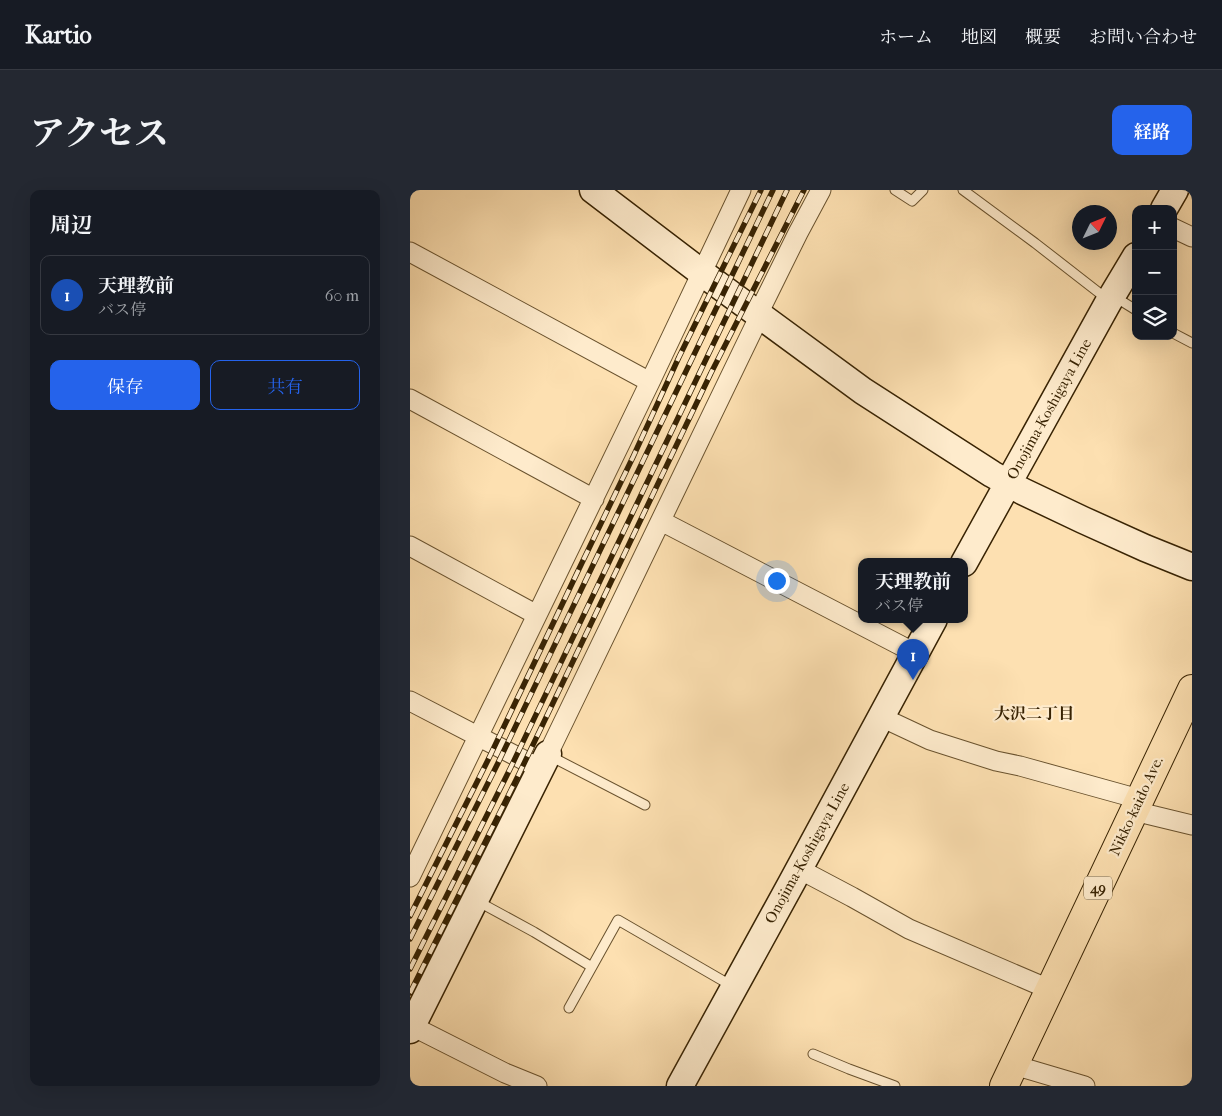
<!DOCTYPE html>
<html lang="ja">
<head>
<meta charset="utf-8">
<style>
	body { margin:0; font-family:"IM FELL French Canon","Noto Serif JP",serif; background:#242831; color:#f1f3f6 }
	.controls { position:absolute; right:15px; top:15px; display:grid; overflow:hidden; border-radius:10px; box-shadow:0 5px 20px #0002 }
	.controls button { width:45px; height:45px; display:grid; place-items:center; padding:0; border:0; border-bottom:1px solid #363941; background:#171b24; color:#f1f3f6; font:25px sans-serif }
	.compass { position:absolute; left:662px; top:15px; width:45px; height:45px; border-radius:50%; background:#171b24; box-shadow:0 5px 20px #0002; rotate:47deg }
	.you { position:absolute; left:366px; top:390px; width:18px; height:18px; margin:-12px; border:4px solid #fff; border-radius:50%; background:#1a73e8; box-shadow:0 0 0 8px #1a73e833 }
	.badge { display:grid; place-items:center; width:32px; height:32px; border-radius:50%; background:#2563eb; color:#fff; font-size:16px; font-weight:700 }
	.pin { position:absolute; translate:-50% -41px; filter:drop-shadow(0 1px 2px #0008) }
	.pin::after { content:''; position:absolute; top:26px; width:18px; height:15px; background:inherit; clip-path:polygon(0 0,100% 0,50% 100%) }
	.popup { position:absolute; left:448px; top:368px; width:110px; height:65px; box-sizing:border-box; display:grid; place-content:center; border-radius:10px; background:#171b24; filter:drop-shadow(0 1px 4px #0005); font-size:16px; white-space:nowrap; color:#9ea1a6 }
	.popup b { font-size:19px; color:#f1f3f6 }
	.popup::after { content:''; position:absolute; left:50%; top:100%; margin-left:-10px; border:10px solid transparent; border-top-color:#171b24 }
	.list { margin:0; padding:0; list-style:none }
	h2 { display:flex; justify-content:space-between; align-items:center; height:65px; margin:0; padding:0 20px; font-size:21px }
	h2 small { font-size:16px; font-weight:400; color:#9ea1a6 }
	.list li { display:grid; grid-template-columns:32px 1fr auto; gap:15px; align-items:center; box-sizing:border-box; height:80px; margin:0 10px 10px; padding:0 10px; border:1px solid #363941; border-radius:10px }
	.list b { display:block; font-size:19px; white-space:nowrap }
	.list p { margin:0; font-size:16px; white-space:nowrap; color:#9ea1a6 }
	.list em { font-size:16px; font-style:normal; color:#9ea1a6 }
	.actions { display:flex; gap:10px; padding:15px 20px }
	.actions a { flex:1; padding:11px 0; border:1px solid #2563eb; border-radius:10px; text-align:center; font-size:18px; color:#2563eb }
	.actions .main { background:#2563eb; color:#fff }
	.icon { flex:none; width:28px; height:28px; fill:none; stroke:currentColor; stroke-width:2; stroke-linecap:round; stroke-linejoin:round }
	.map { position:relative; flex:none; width:782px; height:896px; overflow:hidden; border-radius:10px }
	header { display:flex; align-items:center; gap:30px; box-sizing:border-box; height:70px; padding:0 25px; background:#171b24; border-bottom:1px solid #363941 }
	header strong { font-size:24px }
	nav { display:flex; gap:28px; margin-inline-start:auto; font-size:18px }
	.intro { display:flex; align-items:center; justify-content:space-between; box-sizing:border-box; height:120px; padding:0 30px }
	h1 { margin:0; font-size:35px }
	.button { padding:12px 22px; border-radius:10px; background:#2563eb; color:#fff; font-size:18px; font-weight:700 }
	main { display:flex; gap:30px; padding:0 30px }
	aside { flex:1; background:#171b24; border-radius:10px; box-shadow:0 5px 20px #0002 }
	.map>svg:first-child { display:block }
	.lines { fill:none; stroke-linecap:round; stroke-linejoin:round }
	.lane-casing { stroke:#69522e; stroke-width:11 }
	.street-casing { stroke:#69522e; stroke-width:21 }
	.secondary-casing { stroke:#382303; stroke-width:29 }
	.primary-casing { stroke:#382303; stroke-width:30 }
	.lane { stroke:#feebcc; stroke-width:9 }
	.street { stroke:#feebcc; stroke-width:19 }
	.secondary { stroke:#feebcc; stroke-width:26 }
	.primary { stroke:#fde0b1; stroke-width:28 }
	.rail-casing { stroke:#382303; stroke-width:5.5 }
	.rail { stroke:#feebcc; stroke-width:4; stroke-dasharray:11; stroke-linecap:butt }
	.labels { text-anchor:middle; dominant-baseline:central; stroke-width:4.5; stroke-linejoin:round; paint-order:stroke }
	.shield { fill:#feebcc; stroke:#735f3f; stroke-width:1 }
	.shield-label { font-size:14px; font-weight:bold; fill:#382303 }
	.street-label { font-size:15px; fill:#382303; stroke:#feebcc }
	.neighbourhood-label { font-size:16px; font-weight:bold; fill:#382303; stroke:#feebcc }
</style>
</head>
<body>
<header>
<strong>Kartio</strong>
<nav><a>ホーム</a><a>地図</a><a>概要</a><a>お問い合わせ</a></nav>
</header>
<div class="intro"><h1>アクセス</h1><a class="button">経路</a></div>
<main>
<aside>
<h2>周辺<small></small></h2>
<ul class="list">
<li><span class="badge" style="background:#1a4fb4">1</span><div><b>天理教前</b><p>バス停</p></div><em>60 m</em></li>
</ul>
<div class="actions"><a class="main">保存</a><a>共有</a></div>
</aside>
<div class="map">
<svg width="782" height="896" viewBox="0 0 782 896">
	<rect width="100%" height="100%" fill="#fde0b1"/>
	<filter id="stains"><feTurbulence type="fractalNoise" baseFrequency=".004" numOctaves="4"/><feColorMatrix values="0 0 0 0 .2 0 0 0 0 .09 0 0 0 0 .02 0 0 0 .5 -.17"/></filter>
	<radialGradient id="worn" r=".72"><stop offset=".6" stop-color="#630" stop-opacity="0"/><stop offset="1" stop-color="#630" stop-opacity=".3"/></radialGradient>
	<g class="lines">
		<g class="lane-casing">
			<path id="lane" d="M485 0 502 11 513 0
				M553 0 625 53 697 109
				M705 107 726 120
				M763 143 782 153
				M140 566 235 615
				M67 711 124 742 182 777
				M159 818 208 730 322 796
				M403 864 439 879 485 896"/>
		</g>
		<g class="street-casing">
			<path id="street" d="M763 38 782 47
				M0 62 240 192
				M348 124 388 43 411 0
				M0 209 184 309
				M251 331 505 463
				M0 356 127 425
				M0 511 131 579
				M471 527 520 550 586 571 610 576 729 609
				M138 564 350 125
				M724 621 782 635
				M389 679 442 707 499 739 641 800
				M0 687 240 192 331 0
				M0 835 95 883 127 896
				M604 875 675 896"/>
		</g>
		<g class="secondary-casing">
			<path id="secondary" d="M183 0 292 83 453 201 582 284 612 301 673 330 735 358 782 377
				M754 19 765 0
				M554 373 699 111 726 66
				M0 840 138 564
				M270 896 382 692 524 429"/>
		</g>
		<g class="primary-casing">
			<path id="primary" d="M594 896 782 499"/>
		</g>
		<use href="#lane" class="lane"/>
		<use href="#street" class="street"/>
		<use href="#secondary" class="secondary"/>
		<use href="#primary" class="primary"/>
		<g class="rail-casing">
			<path id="rail" d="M0 726 78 570 168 381 223 267 269 167 351 0
				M0 749 88 573 363 0
				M0 779 100 579 377 0
				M0 803 109 584 301 183 394 0"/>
		</g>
		<use href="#rail" class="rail"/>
	</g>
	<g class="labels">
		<rect class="shield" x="674" y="686.5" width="28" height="23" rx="4"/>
		<g class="shield-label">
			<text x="688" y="698">49</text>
		</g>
		<g class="street-label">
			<text transform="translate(639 219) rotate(-61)">Onojima-Koshigaya Line</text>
			<text transform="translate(726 616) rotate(-65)">Nikko-kaido Ave.</text>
			<text transform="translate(397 663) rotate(-61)">Onojima-Koshigaya Line</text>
		</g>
		<g class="neighbourhood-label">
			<text x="624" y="523">大沢二丁目</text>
		</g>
	</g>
	<rect width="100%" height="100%" filter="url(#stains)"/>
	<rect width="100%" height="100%" fill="url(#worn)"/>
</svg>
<div class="controls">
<button>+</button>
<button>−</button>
<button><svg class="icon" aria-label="layers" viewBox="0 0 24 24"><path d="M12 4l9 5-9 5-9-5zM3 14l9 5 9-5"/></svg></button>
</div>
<svg class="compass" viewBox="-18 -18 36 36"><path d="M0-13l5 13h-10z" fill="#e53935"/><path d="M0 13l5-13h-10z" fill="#9ea1a6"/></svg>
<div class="you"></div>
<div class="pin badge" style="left:503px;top:490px;background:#1a4fb4">1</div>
<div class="popup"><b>天理教前</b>バス停</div>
</div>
</main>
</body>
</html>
